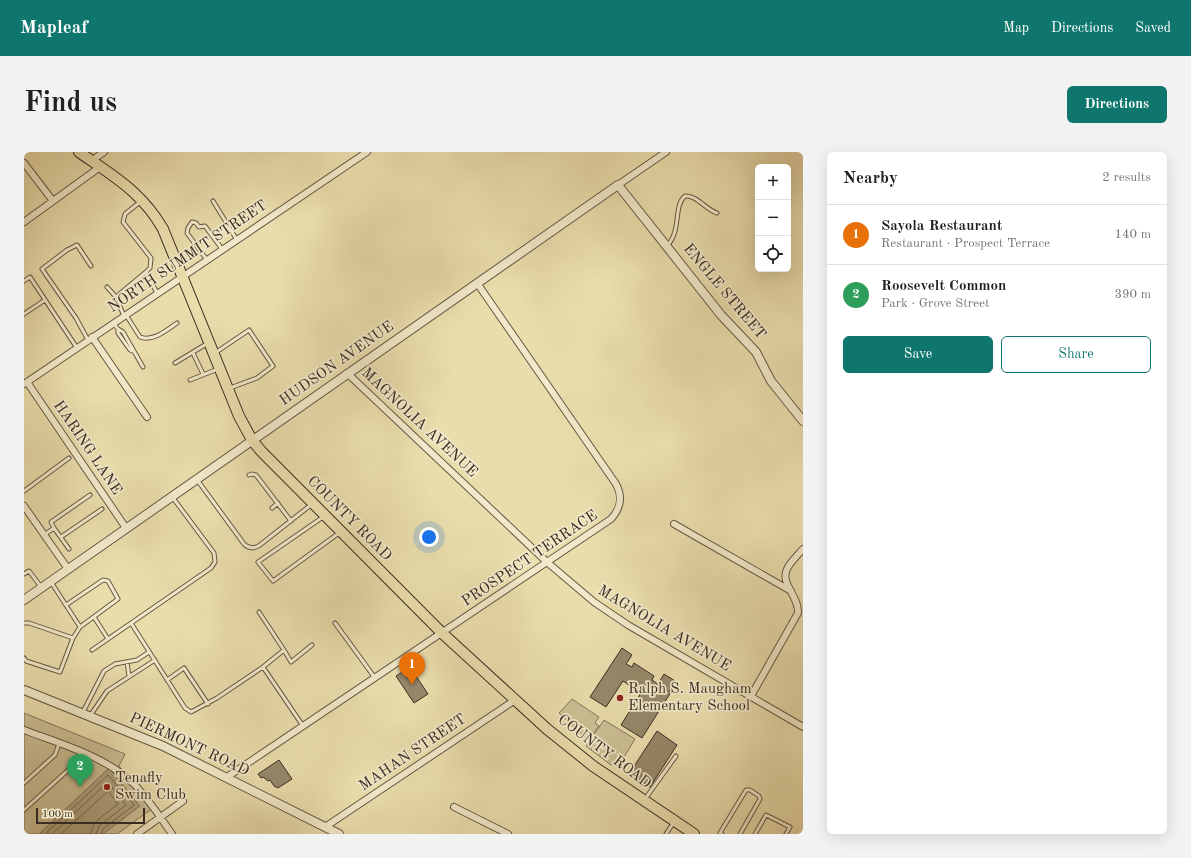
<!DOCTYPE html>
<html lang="en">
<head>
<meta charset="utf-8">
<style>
	body { margin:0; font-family:"Old Standard TT",serif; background:#f2f2f2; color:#202124 }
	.controls { position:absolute; right:12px; top:12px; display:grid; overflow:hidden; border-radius:6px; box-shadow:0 4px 16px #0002 }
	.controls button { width:36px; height:36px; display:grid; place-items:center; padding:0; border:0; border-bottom:1px solid #e0e0e0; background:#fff; color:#202124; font:20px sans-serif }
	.scale { position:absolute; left:12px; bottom:10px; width:109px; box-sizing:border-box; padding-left:4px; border:2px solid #3a2c23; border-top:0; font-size:11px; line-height:14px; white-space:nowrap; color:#3a2c23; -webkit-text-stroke:3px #f1e9c9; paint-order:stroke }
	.you { position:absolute; left:405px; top:385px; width:14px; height:14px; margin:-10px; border:3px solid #fff; border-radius:50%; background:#1a73e8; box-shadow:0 0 0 6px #1a73e833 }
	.badge { display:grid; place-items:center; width:26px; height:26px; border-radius:50%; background:#0f766e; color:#fff; font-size:13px; font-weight:700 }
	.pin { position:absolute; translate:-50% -33px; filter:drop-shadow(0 1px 2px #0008) }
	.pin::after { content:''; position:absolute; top:21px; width:14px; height:12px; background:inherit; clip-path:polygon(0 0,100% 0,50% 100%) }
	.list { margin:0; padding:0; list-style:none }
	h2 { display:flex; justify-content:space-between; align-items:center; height:52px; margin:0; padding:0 16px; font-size:17px }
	h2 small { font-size:13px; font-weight:400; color:#757577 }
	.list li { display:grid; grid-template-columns:26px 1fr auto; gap:12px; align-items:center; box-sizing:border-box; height:60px; padding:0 16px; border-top:1px solid #e0e0e0 }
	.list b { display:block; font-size:15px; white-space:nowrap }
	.list p { margin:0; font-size:13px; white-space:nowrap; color:#757577 }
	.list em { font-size:13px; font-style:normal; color:#757577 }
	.actions { display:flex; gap:8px; padding:12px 16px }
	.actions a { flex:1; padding:9px 0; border:1px solid #0f766e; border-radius:6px; text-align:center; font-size:14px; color:#0f766e }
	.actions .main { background:#0f766e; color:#fff }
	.icon { flex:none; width:22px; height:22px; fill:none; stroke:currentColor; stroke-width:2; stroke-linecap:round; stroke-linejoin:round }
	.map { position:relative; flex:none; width:779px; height:682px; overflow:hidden; border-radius:6px }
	header { display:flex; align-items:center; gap:24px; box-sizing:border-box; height:56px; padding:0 20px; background:#0f766e; color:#fff }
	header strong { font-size:19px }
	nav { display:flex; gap:22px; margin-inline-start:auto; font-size:14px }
	.intro { display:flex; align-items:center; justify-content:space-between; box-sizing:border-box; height:96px; padding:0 24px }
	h1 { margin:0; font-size:28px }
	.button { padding:10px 18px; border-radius:6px; background:#0f766e; color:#fff; font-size:14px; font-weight:700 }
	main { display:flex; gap:24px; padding:0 24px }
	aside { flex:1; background:#fff; border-radius:6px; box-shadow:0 4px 16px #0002 }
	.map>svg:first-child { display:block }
	.green { fill:#ccbf95; stroke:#83765c }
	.water { fill:#aea17d; stroke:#807259 }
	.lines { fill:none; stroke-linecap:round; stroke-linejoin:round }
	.shore { stroke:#746650; stroke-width:1 }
	.building { fill:#96886a; stroke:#3a2c23 }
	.service-casing { stroke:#665845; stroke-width:5 }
	.minor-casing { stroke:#665845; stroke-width:8 }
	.tertiary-casing { stroke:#665845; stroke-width:10 }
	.primary-casing { stroke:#3a2c23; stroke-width:12 }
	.service { stroke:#f1e9c9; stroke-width:3 }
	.minor { stroke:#f1e9c9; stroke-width:6 }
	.tertiary { stroke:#f1e9c9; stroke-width:8 }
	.primary { stroke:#eaddac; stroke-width:10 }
	.poi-dot { fill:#8f2418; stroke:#f1e9c9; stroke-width:1.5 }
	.labels { text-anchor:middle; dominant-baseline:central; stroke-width:3.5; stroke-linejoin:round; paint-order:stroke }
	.street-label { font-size:15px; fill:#3a2c23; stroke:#f1e9c9 }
	.poi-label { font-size:15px; fill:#3a2c23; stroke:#f1e9c9; text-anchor:start }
</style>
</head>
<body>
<header>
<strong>Mapleaf</strong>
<nav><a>Map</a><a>Directions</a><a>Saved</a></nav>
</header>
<div class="intro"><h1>Find us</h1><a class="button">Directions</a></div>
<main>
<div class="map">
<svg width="779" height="682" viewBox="0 0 779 682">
	<rect width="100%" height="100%" fill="#eaddac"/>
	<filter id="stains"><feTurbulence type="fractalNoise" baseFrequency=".005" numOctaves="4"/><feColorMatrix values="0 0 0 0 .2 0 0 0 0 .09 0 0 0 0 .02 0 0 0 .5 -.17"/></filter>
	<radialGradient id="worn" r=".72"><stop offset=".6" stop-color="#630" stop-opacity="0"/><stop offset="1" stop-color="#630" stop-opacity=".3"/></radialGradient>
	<path class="green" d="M548 547 575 565 571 571 575 574 564 588 535 561Z
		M0 561 101 602 95 614 129 656 93 682H0Z
		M580 568 611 587 597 610 587 613 562 594Z"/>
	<path class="water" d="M85 616 116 654 79 682H15Z"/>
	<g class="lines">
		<path class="shore" d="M21 682 84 623 110 653 79 677 77 682
			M28 682 84 630 102 653 75 674 72 682
			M37 682 84 639 94 652 71 670 66 682"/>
	</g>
	<path class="building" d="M598 496 608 503 602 512 608 515 610 511 630 524 628 528 634 532 640 522 651 529 645 539 647 540 618 586 597 573 617 541 599 529 582 555 566 545Z
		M386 515 404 542 390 551 372 524Z
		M633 579 653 593 626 635 605 622Z
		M255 608 268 627 254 636 250 634 246 628 244 629 239 625 237 626 234 622Z"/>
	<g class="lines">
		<g class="service-casing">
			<path id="service" d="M189 49 213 88
				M116 50 101 62 99 70 127 106 126 116 122 120
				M643 94C658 78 649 54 661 44 673 43 682 58 693 61
				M183 108 163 81 164 76 168 70 172 71 175 75 181 74 198 97
				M0 129 6 125 53 196
				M83 135 92 145
				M0 162 21 148
				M102 163 116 185C129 190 143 178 153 171
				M100 164 92 145 122 120 133 141
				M89 171 94 177V181L106 198 109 199
				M94 177 99 180 119 215
				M64 188 52 166 18 117 43 98 53 93 67 114
				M169 201 179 222
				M191 201 225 178 249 214 233 226 206 236
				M151 211 184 191
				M166 228 194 217
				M225 323 228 322 232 323 267 369
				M174 329 220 392C225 397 230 397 236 393L288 352
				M0 339 45 306
				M248 356 254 351
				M299 365 234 410 249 429 315 381
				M30 376 27 370 66 343
				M20 383 30 376 45 397
				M37 385 78 357
				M0 422 5 419 18 436
				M42 453 79 428 84 429 94 447 56 475
				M235 460 260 498 239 515
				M70 465 84 487
				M0 471H5L49 486
				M107 471 161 556 167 560 193 546 239 515 279 574
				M311 471 351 526
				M68 498 187 416 191 410 190 401 149 346
				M260 498 267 510 288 493
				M0 506 2 509 36 520 49 486 56 475 27 430
				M103 510 105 524
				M143 528 160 516 184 552
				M59 560 80 519 91 512 113 508 125 500
				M66 564 83 539 131 508
				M0 631 31 603 35 592
				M621 647 652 604
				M0 658 52 611 56 600
				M642 682 650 670
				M698 682 696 681 722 638H726L735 644 736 647 716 682
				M731 682 742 663 766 675 762 682"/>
		</g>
		<g class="minor-casing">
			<path id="minor" d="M67 9 80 0
				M0 11 29 49
				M594 33 642 0
				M0 70 76 15
				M68 185 123 265
				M323 221 524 411 570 450 604 473 779 575
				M3 230 102 376
				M0 232 343 0
				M0 354 44 417
				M650 372 767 439
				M727 544 774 461C775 444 756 432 763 417 767 409 774 403 779 397
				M0 578C37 592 80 604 109 631 124 646 136 665 148 682
				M203 625 587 367C597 356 599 345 592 332L453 131
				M430 655 484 682
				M301 675 491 548
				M113 682 159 649"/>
		</g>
		<g class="tertiary-casing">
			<path id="tertiary" d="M0 448 594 33 697 163 732 200 747 229 779 269
				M0 538 139 594 315 682"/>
		</g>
		<g class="primary-casing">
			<path id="primary" d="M55 0C89 24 118 40 139 77L215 264 228 288 237 299 418 481 523 577 569 614 670 682"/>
		</g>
		<use href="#service" class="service"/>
		<use href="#minor" class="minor"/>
		<use href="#tertiary" class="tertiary"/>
		<use href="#primary" class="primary"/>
	</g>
	<g class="poi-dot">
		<circle cx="596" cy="546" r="4"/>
		<circle cx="83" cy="635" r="4"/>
	</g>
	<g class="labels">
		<g class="street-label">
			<text transform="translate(164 105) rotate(-34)">NORTH SUMMIT STREET</text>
			<text transform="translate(700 140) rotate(50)">ENGLE STREET</text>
			<text transform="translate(313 212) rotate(-35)">HUDSON AVENUE</text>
			<text transform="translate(395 271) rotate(43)">MAGNOLIA AVENUE</text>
			<text transform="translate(63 296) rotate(56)">HARING LANE</text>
			<text transform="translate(325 367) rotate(45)">COUNTY ROAD</text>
			<text transform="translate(506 407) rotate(-34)">PROSPECT TERRACE</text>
			<text transform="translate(640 477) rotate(31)">MAGNOLIA AVENUE</text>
			<text transform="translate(165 593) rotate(25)">PIERMONT ROAD</text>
			<text transform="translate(580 600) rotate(37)">COUNTY ROAD</text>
			<text transform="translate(389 601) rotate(-34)">MAHAN STREET</text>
		</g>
		<g class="poi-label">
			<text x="604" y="537">Ralph S. Maugham<tspan x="604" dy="17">Elementary School</tspan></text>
			<text x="91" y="626">Tenafly<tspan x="91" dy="17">Swim Club</tspan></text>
		</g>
	</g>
	<rect width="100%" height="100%" filter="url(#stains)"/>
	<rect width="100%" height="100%" fill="url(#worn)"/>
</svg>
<div class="controls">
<button>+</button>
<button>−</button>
<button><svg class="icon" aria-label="locate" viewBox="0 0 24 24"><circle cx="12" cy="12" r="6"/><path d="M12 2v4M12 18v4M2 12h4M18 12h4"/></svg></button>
</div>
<div class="scale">100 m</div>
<div class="you"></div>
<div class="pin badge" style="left:388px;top:533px;background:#e8710a">1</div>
<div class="pin badge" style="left:56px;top:635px;background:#2e9e5b">2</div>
</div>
<aside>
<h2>Nearby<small>2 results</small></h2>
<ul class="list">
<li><span class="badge" style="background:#e8710a">1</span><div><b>Sayola Restaurant</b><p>Restaurant · Prospect Terrace</p></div><em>140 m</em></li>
<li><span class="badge" style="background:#2e9e5b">2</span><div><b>Roosevelt Common</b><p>Park · Grove Street</p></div><em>390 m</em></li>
</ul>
<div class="actions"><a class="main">Save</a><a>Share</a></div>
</aside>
</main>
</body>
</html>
